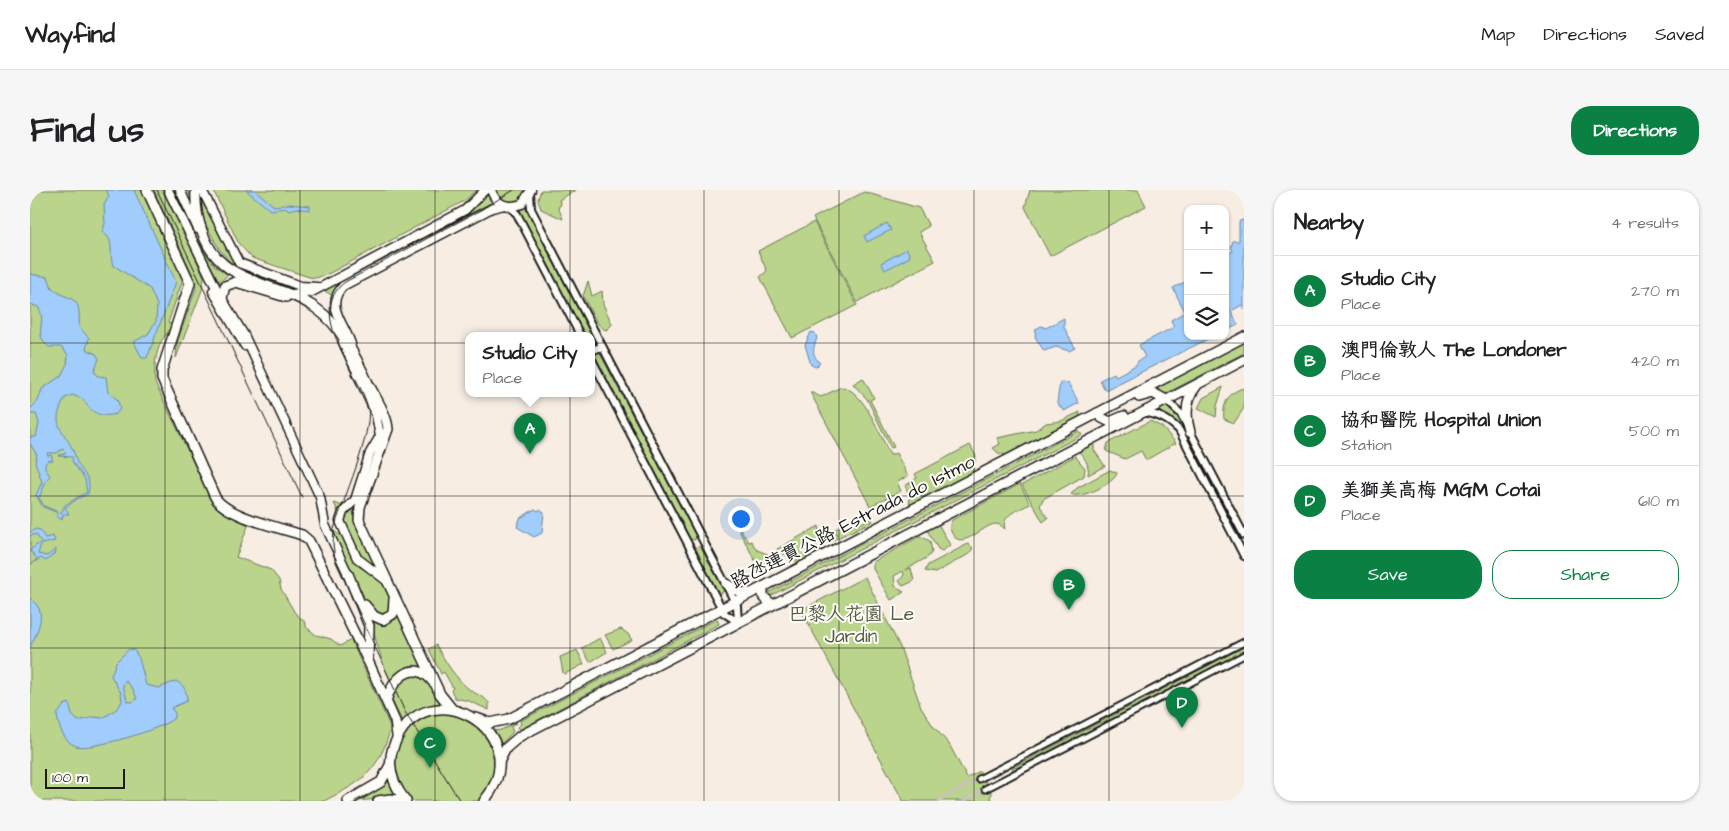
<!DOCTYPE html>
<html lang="en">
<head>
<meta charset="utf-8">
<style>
	body { margin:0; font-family:"Architects Daughter","LXGW WenKai TC",sans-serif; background:#f6f6f6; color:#202124 }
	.controls { position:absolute; right:15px; top:15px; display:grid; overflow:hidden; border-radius:10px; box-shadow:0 1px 4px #0004 }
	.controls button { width:45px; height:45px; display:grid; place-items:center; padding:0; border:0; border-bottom:1px solid #e0e0e0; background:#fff; color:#202124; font:25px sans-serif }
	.scale { position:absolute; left:15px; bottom:12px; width:80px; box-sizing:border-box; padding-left:5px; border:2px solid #1c1c1c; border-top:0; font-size:14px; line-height:18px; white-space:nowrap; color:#1c1c1c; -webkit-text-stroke:4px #fdfcf7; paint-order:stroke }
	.you { position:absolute; left:710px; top:328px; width:18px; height:18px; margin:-12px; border:4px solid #fff; border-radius:50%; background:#1a73e8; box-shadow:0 0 0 8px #1a73e833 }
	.badge { display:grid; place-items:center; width:32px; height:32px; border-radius:50%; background:#0b8043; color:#fff; font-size:16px; font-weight:700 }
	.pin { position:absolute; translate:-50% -41px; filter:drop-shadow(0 1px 2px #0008) }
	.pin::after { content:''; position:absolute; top:26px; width:18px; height:15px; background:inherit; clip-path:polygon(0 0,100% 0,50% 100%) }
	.popup { position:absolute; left:435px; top:142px; width:130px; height:65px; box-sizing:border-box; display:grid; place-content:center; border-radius:10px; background:#fff; filter:drop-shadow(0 1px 4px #0005); font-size:16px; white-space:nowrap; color:#757577 }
	.popup b { font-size:19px; color:#202124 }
	.popup::after { content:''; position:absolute; left:50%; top:100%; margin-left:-10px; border:10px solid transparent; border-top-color:#fff }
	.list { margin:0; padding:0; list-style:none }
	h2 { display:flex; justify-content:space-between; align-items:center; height:65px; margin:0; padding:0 20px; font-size:21px }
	h2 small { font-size:16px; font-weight:400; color:#757577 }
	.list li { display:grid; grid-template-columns:32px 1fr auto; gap:15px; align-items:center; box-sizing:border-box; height:70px; padding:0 20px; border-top:1px solid #e0e0e0 }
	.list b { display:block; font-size:19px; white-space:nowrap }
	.list p { margin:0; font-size:16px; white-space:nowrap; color:#757577 }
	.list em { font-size:16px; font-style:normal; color:#757577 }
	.actions { display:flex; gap:10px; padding:15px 20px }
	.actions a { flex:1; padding:11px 0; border:1px solid #0b8043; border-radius:20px; text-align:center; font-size:18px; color:#0b8043 }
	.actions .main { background:#0b8043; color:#fff }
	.icon { flex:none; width:28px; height:28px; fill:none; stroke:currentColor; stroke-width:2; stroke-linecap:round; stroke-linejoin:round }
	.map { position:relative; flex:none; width:1214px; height:611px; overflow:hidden; border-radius:20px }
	header { display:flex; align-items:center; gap:30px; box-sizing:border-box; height:70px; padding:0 25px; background:#fff; border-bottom:1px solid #e0e0e0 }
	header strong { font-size:24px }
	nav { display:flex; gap:28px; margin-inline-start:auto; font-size:18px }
	.intro { display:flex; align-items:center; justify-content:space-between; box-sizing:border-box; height:120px; padding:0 30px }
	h1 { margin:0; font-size:35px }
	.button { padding:12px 22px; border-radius:20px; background:#0b8043; color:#fff; font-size:18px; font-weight:700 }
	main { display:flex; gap:30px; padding:0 30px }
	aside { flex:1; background:#fff; border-radius:20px; box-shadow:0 1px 4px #0004 }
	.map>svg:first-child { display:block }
	.green { fill:#bad48b; stroke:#6b7854 }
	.water { fill:#a0cdfb; stroke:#6b86a2; fill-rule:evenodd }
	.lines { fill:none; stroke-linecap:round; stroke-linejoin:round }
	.minor-tunnel { stroke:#cbc3bb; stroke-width:5; stroke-dasharray:5 2.5; stroke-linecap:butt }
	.minor-casing { stroke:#1c1c1c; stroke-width:9 }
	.tertiary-casing { stroke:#1c1c1c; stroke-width:10 }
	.secondary-casing { stroke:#1c1c1c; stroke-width:11 }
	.primary-casing { stroke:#1c1c1c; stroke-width:12 }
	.minor { stroke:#fdfcf7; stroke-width:5 }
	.tertiary { stroke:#fdfcf7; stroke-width:6 }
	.secondary { stroke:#fdfcf7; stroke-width:8 }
	.primary { stroke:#fdfcf7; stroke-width:9 }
	.tram { stroke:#1c1c1c; stroke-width:1 }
	.grid { fill:none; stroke:#1c1c1c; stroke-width:1; stroke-opacity:0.55 }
	.labels { text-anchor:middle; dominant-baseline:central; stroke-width:4; stroke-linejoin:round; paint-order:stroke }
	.street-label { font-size:19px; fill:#1c1c1c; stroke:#fdfcf7 }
	.park-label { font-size:19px; fill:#535c43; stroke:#fdfcf7 }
</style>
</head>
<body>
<header>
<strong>Wayfind</strong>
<nav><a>Map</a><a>Directions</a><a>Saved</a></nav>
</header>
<div class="intro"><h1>Find us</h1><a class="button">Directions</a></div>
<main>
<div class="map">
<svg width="1214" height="611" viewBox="0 0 1214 611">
	<rect width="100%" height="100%" fill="#f7ede3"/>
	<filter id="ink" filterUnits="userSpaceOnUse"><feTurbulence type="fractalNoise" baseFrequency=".02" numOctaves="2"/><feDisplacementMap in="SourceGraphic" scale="10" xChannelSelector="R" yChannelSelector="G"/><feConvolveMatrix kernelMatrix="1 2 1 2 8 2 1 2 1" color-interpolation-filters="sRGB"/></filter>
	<g filter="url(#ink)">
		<path class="green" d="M0 0H111L153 89 138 133 143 134C141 141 135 144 132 150 125 164 124 178 125 193L182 311 192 319 220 331 206 367 241 380 249 390 251 399 265 423 276 433V437L286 445 301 449 310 456 321 450 359 534C361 541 358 546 356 553 343 587 325 595 294 611H0Z
			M124 0H135L174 87 172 100 146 168 147 153 166 98 165 90Z
			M157 0H168L170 3 206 75 269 99 214 82 200 72 188 57Z
			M183 0H446L434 11 300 83 286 88 279 87 222 68 209 54Z
			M465 0H496L491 9 481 13 470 9Z
			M511 0H546L529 10 531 15 528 17 533 29 511 19 508 9Z
			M1000 0H1108L1116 16 1020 66 995 17Z
			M456 2 464 14 314 91 303 106 293 100 442 19Z
			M834 2 889 18 899 36 889 42 905 71 827 112 783 28Z
			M494 15 566 154 561 156V145H555L488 19Z
			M784 32 827 115 762 148 730 87 737 81 728 61Z
			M169 52 184 75 198 85 189 92Z
			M558 91 562 106 572 101 573 114 582 134 578 139 575 140 567 133 553 106Z
			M1214 152V163L1131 206 1123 200Z
			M568 160 666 345 665 350 660 349 564 164Z
			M833 188 844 208 840 210 864 257 861 258 837 209 823 194Z
			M811 197C833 198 851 247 860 265L866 263 878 286 867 292 871 301 840 316 780 202 791 207Z
			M1193 197 1187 216 1186 227 1168 218 1173 208Z
			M1214 198V218L1204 233 1194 229C1192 214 1199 201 1214 198Z
			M1137 216 1149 226 1184 294 1182 296 1147 232 1128 220Z
			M1050 222 1049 227 976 265 968 263 963 258 970 254 967 248 1006 240 1016 233 1031 231Z
			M1120 231 1132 237 1146 253 1116 270 1111 261 1095 269 1076 261 1078 253Z
			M1049 241 1052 245 738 407 736 404Z
			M1064 250V260L1075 276 1058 285C1060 275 1054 265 1045 259Z
			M940 255 946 266 943 282 879 318 880 306 875 296 887 288 885 284Z
			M1045 266 1055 278 1054 286 1013 309 1010 316 1018 328 1013 332 992 295Z
			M1080 280 1087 283C1085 293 1051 310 1041 304L1047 298Z
			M990 294 1000 314C989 320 971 324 975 339 972 336 969 334 965 334 953 335 929 364 921 341 919 336 920 334 922 330Z
			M304 313 322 319 351 383 327 364Z
			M841 328 843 331 799 352 797 351 807 345 805 339 822 331 825 336Z
			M706 330 718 352 721 351 727 360 745 367 728 376 704 331Z
			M907 332 920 355 912 361 908 359 897 340V337Z
			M789 336 790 343 786 355 791 363 769 376 764 368 748 362 747 359Z
			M302 340 312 346 328 376 351 390 362 414V419L355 425 346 424 337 413Z
			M890 346 900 351 902 362 898 367 875 380 881 378 884 391 873 396 869 391 874 385 873 381 864 386 865 396 874 402 861 410 843 379V372Z
			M938 354 943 358 939 364 905 383 895 381 898 375Z
			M670 356 694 401 689 404 665 358Z
			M835 387 870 457 891 517 903 536 919 554 937 588 950 581 962 604 960 607 962 611H873L771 420Z
			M338 424 364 428 368 424 395 481C379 480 371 479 361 492 350 470 346 447 338 424Z
			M687 429 689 434 489 540 487 537 491 534 490 531Z
			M591 439 598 444 602 450 583 459 575 445Z
			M570 448 577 462 560 472 552 458Z
			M406 455C415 471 425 488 440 500 447 505 454 506 459 513V520L439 511 425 508 421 500 423 498 414 482 411 484 399 459Z
			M1214 457V461L983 580 982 578Z
			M547 460 554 474 535 484 533 483 530 467Z
			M379 485C398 485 403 498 410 513L387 520 372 531C359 505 356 504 379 485Z
			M411 522C419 523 428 523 435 526 469 539 473 587 449 611H382C360 590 359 554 382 534 391 527 401 524 411 522Z
			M487 532 481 537 483 542 470 555 462 541 471 540Z
			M358 587 367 608 323 611Z"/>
		<path class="water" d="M76 0H104L146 92 117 168H112L104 152 118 144 126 131 127 115 120 99 83 75C78 62 86 50 72 42L75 34 74 15 79 6Z
			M216 0H225L244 16 258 14 280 16V20L266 18 259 20 257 18 240 20Z
			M1214 30V119L1212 115 1201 121 1208 135 1195 141V65L1203 61 1201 57 1203 51H1209V31Z
			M857 33 861 40 837 52 834 46Z
			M877 59 880 67 855 80 851 73Z
			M0 84 18 87 22 98C42 114 51 102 49 137L59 148 56 159 66 164 69 169 64 181 68 186 76 187 78 202 88 210 90 219 86 224C70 228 61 223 53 209L42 205 35 208C20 236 32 237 43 260 45 264 45 270 48 274 55 286 62 289 58 304L47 309 35 318 39 324H33L32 330 28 327 26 322 13 317 6 305 12 292 5 272 7 265 0 254V247H6L9 233 6 224H0V219L8 211 12 199 31 186 37 174 38 165 31 157H19C2 144 18 132 8 117L0 114ZM33 259 36 262 35 264 29 265 28 266 42 267 43 273 55 289 57 302 35 315 31 323 14 316 9 308 17 289 20 286 15 278V274L19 270 23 271 21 265 18 266 17 263H27Z
			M1155 92 1158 95V146H1184L1075 200 1070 190 1084 183 1086 186 1106 175 1108 171 1115 167 1109 155 1144 137 1141 130 1155 122 1143 98Z
			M1034 128V137L1045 158 1039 161 1026 157 1014 161 1005 147 1006 139 1011 136 1016 138Z
			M781 142 785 143 787 148C783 159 781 164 790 173L786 177 781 175 775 155Z
			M1030 192 1038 193 1049 213 1034 221 1027 213Z
			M505 319 508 321 510 319 514 322 512 343 504 347 487 337 490 328Z
			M6 339 10 340 15 348 23 346 25 351 11 354 8 364 17 366 26 359V362L16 371 11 368 0 375 7 369 0 360 11 352 6 344 0 346V342Z
			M0 408C2 411 7 414 8 417 15 428 5 447 0 457Z
			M99 459 104 460 109 468 116 495 129 498 146 491C155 495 157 503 157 511L141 518 145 523V527C137 538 59 561 46 556 34 552 28 536 27 525L34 515 39 513 42 525 48 531 64 527 73 528 88 518 92 511 91 503 81 486 86 472ZM96 491 103 499 107 509 102 512 97 511 93 495Z"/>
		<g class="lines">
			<path class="minor-tunnel" d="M908 611 949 589
				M933 611 955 599"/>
			<g class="minor-casing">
				<path id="minor" d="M949 589 1214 452
					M955 599 1214 465"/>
			</g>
			<g class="tertiary-casing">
				<path id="tertiary" d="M500 3 501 19 707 416 708 432 694 423 561 168
					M479 16 487 24 550 145
					M561 162 567 158H573
					M1136 210 1151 224 1214 345
					M1113 222C1129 225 1138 229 1149 240L1214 366"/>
			</g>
			<g class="secondary-casing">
				<path id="secondary" d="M138 0 188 102 214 145 290 307 295 335 318 384
					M150 0 168 39
					M172 0 209 73 270 96 287 97
					M461 0C466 15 478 19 492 14L501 0
					M183 101 215 156
					M262 104 282 102 435 20 455 0
					M313 152 346 225 350 246 340 263 325 310 313 322 310 331 327 368 357 391
					M321 154C315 134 294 116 313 96L462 18 474 15"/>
			</g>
			<g class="primary-casing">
				<path id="primary" d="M117 0 160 93 132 180V189L185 307C195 326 251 338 272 345L279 351 339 473 365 531 367 546
					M166 0C165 15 167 27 172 41 190 97 246 89 287 119 311 136 326 167 338 193 345 207 357 224 358 239L330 317 329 330 410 504 422 519
					M192 108 195 96 206 92 256 107
					M1109 207 1123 203 1136 210
					M1067 223 1072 228 1080 232 1094 226
					M1160 242C1155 225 1156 208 1167 195
					M318 384 339 436 338 468
					M696 394 712 403H721
					M733 397V406L742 415
					M335 415 344 426 353 430 363 424 364 409
					M356 511C362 489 384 467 403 492
					M446 528 460 533 479 529 1214 147
					M469 572 476 558 490 546 1214 170
					M318 611 351 592 360 575
					M348 611 360 609 373 611
					M376 611C363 595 356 575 364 555 396 475 510 543 454 611"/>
			</g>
			<use href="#minor" class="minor"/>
			<use href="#tertiary" class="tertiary"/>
			<use href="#secondary" class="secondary"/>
			<use href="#primary" class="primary"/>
			<path class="tram" d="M127 0 272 307
				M325 611 337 605
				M430 611 375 522 305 370 303 354 304 339C312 312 343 243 338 218 330 183 274 123 315 92L449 21 484 0"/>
		</g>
	</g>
	<path class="grid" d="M135 0V611M270 0V611M405 0V611M540 0V611M674 0V611M809 0V611M944 0V611M1079 0V611M0 153H1214M0 306H1214M0 458H1214"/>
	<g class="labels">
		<g class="street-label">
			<text transform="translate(823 332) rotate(-27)">路氹連貫公路 Estrada do Istmo</text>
		</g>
		<g class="park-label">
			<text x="821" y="424">巴黎人花園 Le<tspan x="821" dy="22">Jardin</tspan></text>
		</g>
	</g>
</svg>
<div class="controls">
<button>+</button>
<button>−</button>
<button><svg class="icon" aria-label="layers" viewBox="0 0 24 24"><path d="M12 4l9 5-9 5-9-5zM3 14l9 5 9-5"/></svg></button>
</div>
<div class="scale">100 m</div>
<div class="you"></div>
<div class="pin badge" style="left:500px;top:264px">A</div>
<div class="popup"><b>Studio City</b>Place</div>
<div class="pin badge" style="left:1039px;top:420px">B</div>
<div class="pin badge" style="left:400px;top:578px">C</div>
<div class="pin badge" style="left:1152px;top:538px">D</div>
</div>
<aside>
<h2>Nearby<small>4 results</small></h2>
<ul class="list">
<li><span class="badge">A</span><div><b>Studio City</b><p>Place</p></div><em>270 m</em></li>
<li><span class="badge">B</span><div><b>澳門倫敦人 The Londoner</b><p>Place</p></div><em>420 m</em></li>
<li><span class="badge">C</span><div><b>協和醫院 Hospital Union</b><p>Station</p></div><em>500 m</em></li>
<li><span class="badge">D</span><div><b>美獅美高梅 MGM Cotai</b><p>Place</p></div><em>610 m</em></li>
</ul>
<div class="actions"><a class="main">Save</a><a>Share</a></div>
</aside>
</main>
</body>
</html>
